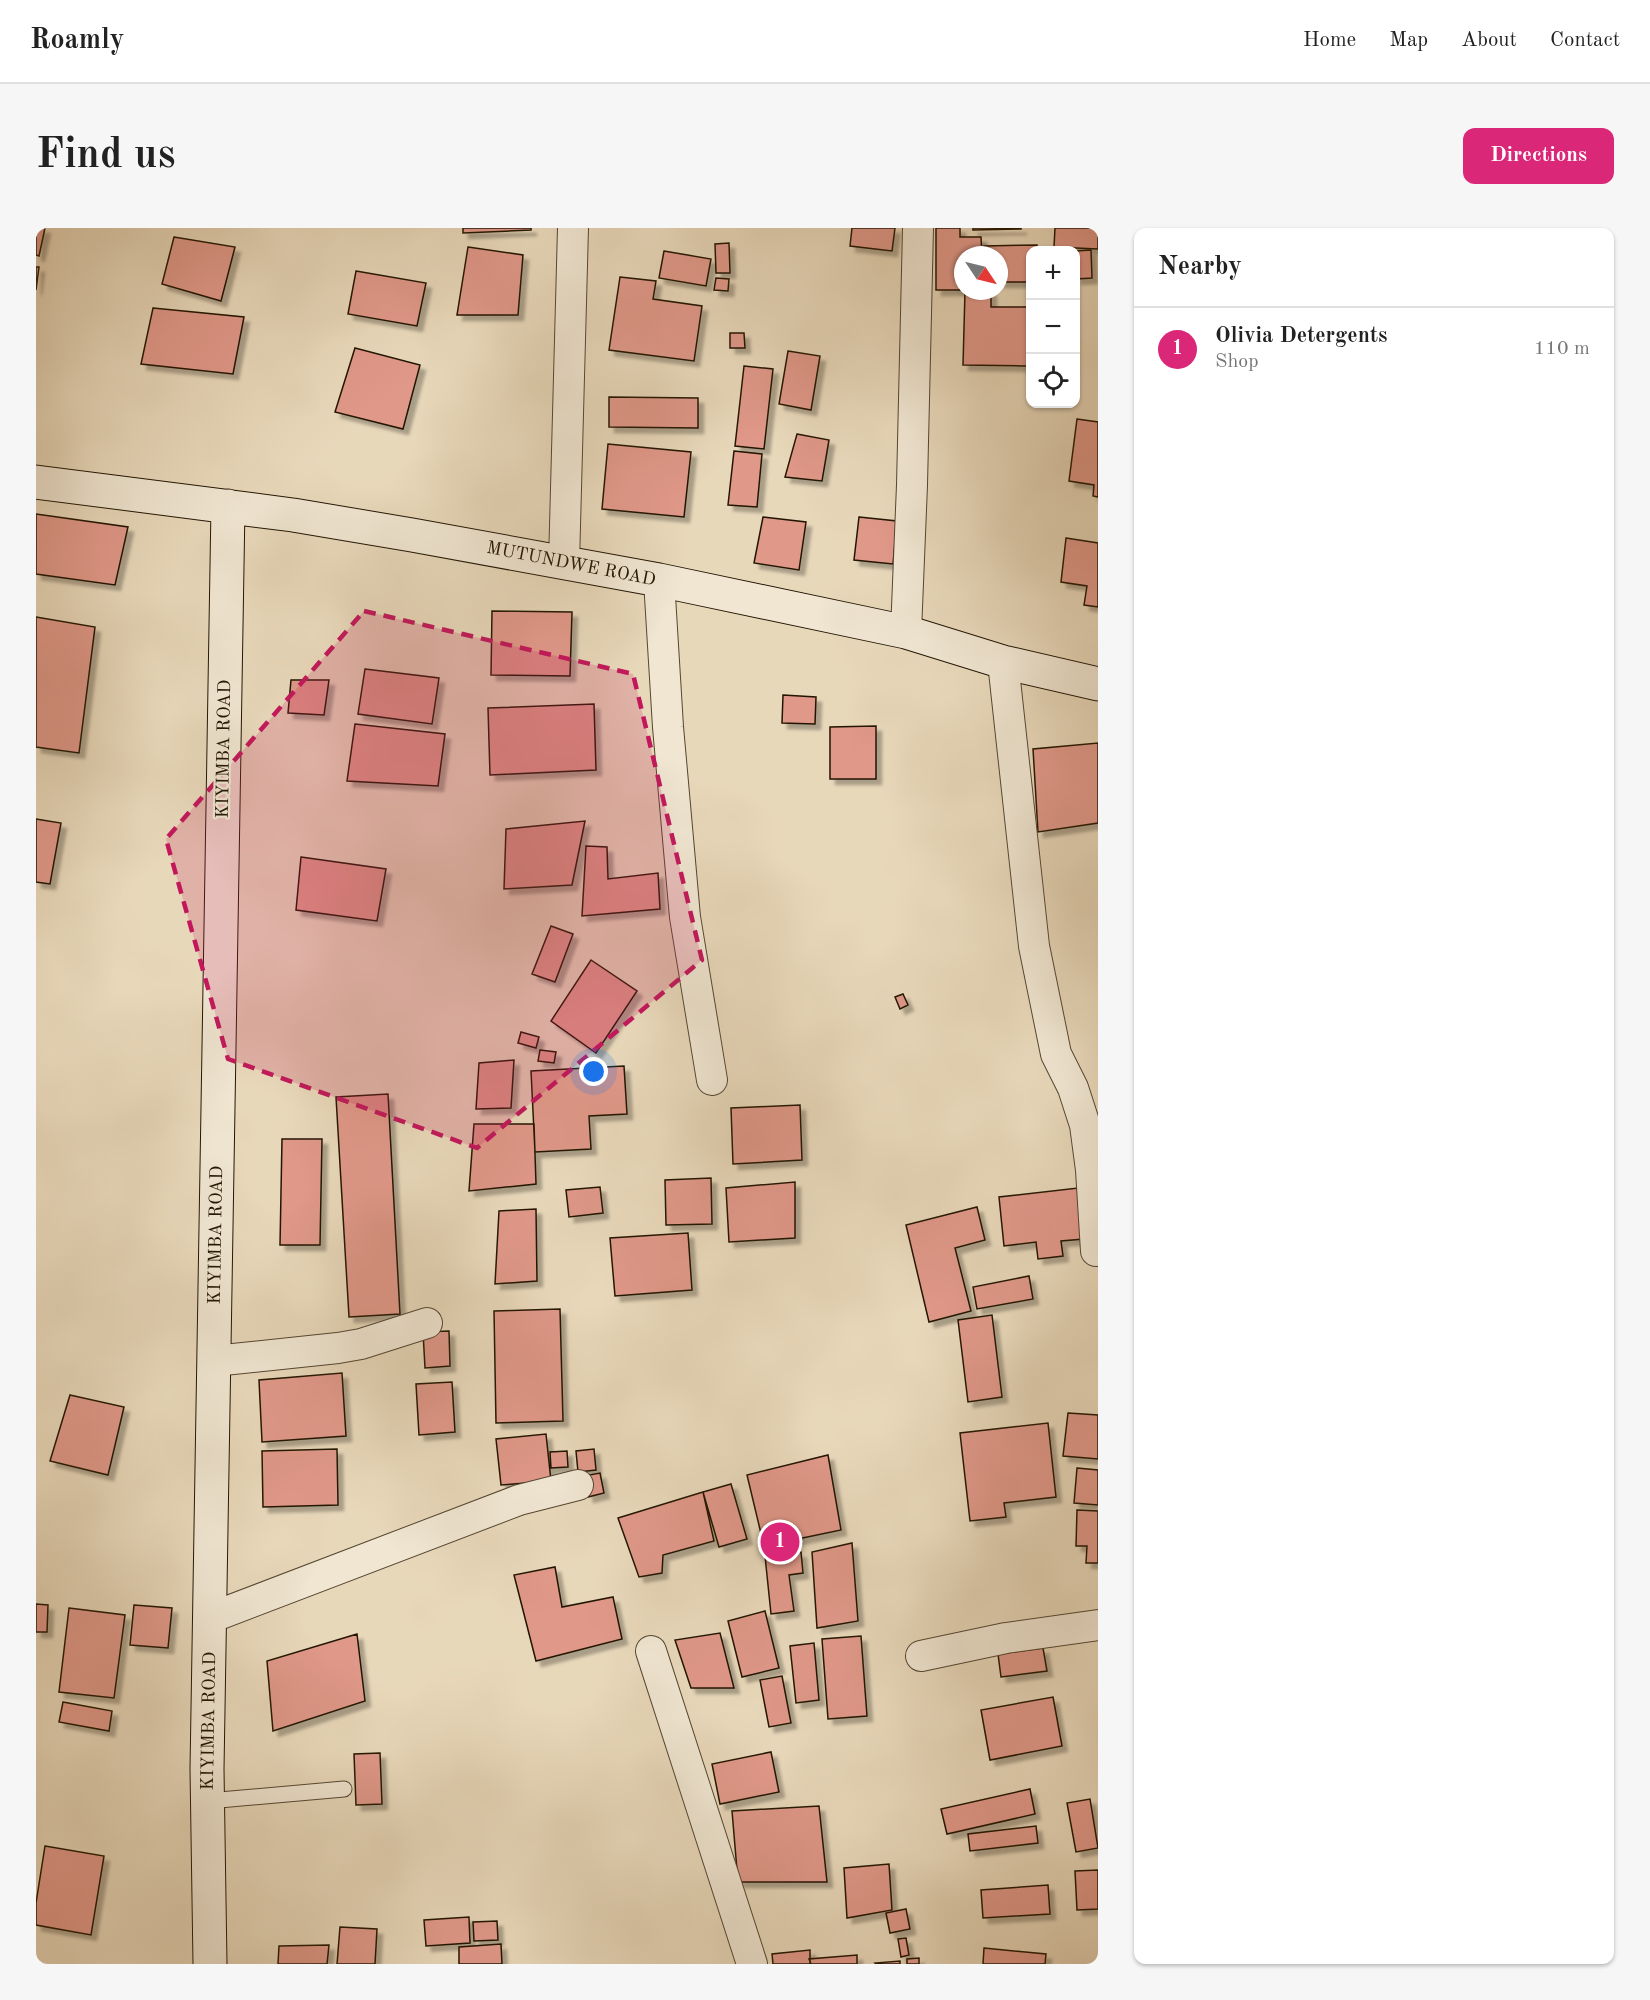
<!DOCTYPE html>
<html lang="en">
<head>
<meta charset="utf-8">
<style>
	body { margin:0; font-family:"Old Standard TT",serif; background:#f6f6f6; color:#222 }
	.controls { position:absolute; right:18px; top:18px; display:grid; overflow:hidden; border-radius:12px; box-shadow:0 2px 4px #0004 }
	.controls button { width:54px; height:54px; display:grid; place-items:center; padding:0; border:0; border-bottom:2px solid #e0e0e0; background:#fff; color:#222; font:30px sans-serif }
	.compass { position:absolute; left:918px; top:18px; width:54px; height:54px; border-radius:50%; background:#fff; box-shadow:0 2px 4px #0004; rotate:125deg }
	.you { position:absolute; left:558px; top:844px; width:21px; height:21px; margin:-15px; border:4px solid #fff; border-radius:50%; background:#1a73e8; box-shadow:0 0 0 9px #1a73e833 }
	.badge { display:grid; place-items:center; width:39px; height:39px; border-radius:50%; background:#db2777; color:#fff; font-size:20px; font-weight:700 }
	.pin { position:absolute; translate:-50% -50%; border:3px solid #fff; box-shadow:0 2px 6px #0006 }
	.list { margin:0; padding:0; list-style:none }
	h2 { display:flex; justify-content:space-between; align-items:center; height:78px; margin:0; padding:0 24px; font-size:26px }
	h2 small { font-size:20px; font-weight:400; color:#767676 }
	.list li { display:grid; grid-template-columns:39px 1fr auto; gap:18px; align-items:center; box-sizing:border-box; height:84px; padding:0 24px; border-top:2px solid #e0e0e0 }
	.list b { display:block; font-size:22px; white-space:nowrap }
	.list p { margin:0; font-size:20px; white-space:nowrap; color:#767676 }
	.list em { font-size:20px; font-style:normal; color:#767676 }
	.icon { flex:none; width:33px; height:33px; fill:none; stroke:currentColor; stroke-width:2; stroke-linecap:round; stroke-linejoin:round }
	.map { position:relative; flex:none; width:1062px; height:1736px; overflow:hidden; border-radius:12px }
	header { display:flex; align-items:center; gap:36px; box-sizing:border-box; height:84px; padding:0 30px; background:#fff; border-bottom:2px solid #e0e0e0 }
	header strong { font-size:28px }
	nav { display:flex; gap:33px; margin-inline-start:auto; font-size:21px }
	.intro { display:flex; align-items:center; justify-content:space-between; box-sizing:border-box; height:144px; padding:0 36px }
	h1 { margin:0; font-size:42px }
	.button { padding:15px 27px; border-radius:12px; background:#db2777; color:#fff; font-size:21px; font-weight:700 }
	main { display:flex; gap:36px; padding:0 36px }
	aside { flex:1; background:#fff; border-radius:12px; box-shadow:0 2px 4px #0004 }
	.map>svg:first-child { display:block }
	.building { fill:#e09889; stroke:#231604; stroke-width:1.5; filter:url(#shadow) }
	.lines { fill:none; stroke-linecap:round; stroke-linejoin:round }
	.lane-casing { stroke:#544632; stroke-width:17 }
	.street-casing { stroke:#544632; stroke-width:32 }
	.secondary-casing { stroke:#231604; stroke-width:35 }
	.lane { stroke:#f0e6d2; stroke-width:15 }
	.street { stroke:#f0e6d2; stroke-width:30 }
	.secondary { stroke:#f0e6d2; stroke-width:33 }
	.marked { fill:#c2185b; fill-opacity:0.2; stroke:#c2185b; stroke-width:4.5; stroke-dasharray:12 8; stroke-linejoin:round }
	.labels { text-anchor:middle; dominant-baseline:central; stroke-width:4.5; stroke-linejoin:round; paint-order:stroke }
	.street-label { font-size:18px; fill:#231604; stroke:#f0e6d2 }
</style>
</head>
<body>
<header>
<strong>Roamly</strong>
<nav><a>Home</a><a>Map</a><a>About</a><a>Contact</a></nav>
</header>
<div class="intro"><h1>Find us</h1><a class="button">Directions</a></div>
<main>
<div class="map">
<svg width="1062" height="1736" viewBox="0 0 1062 1736">
	<defs>
		<filter id="shadow"><feDropShadow dx="5.5" dy="5.5" stdDeviation="1.5" flood-color="#0004"/></filter>
	</defs>
	<rect width="100%" height="100%" fill="#e8d8ba"/>
	<filter id="stains"><feTurbulence type="fractalNoise" baseFrequency=".00333" numOctaves="4"/><feColorMatrix values="0 0 0 0 .2 0 0 0 0 .09 0 0 0 0 .02 0 0 0 .5 -.17"/></filter>
	<radialGradient id="worn" r=".72"><stop offset=".6" stop-color="#630" stop-opacity="0"/><stop offset="1" stop-color="#630" stop-opacity=".3"/></radialGradient>
	<path class="building" d="M0 0H9L3 28 0 27Z
		M427 0H495V2L427 5Z
		M816 0H859L856 23 814 18Z
		M900 0H924V9H945L946 27H927V31H924V62H900Z
		M937 0H985V1L937 2Z
		M1019 0H1062V21L1018 19Z
		M138 9 199 19 185 73 126 56Z
		M693 15 694 45H680L679 16Z
		M1001 17V22H994V54H963V27H948V18Z
		M432 19 487 27 482 87H421Z
		M1055 22 1056 50 1040 51V23Z
		M628 23 675 31 670 58 623 50Z
		M0 39H3L0 62Z
		M320 43 390 55 381 98 312 86Z
		M584 49 620 53 617 71 666 78 658 133 573 122Z
		M680 50 693 51 692 63 678 62Z
		M929 63H955V79H993L992 138 927 137Z
		M117 80 208 89 197 146 105 136Z
		M694 105H708L709 120H694Z
		M319 120 384 137 367 201 299 184Z
		M752 123 784 128 775 182 743 176Z
		M708 138 737 141 728 221 699 218Z
		M573 169 662 170V200L573 199Z
		M1041 191 1062 194V269L1057 268 1058 257 1033 253Z
		M761 206 793 212 786 253 749 249Z
		M572 216 655 224 648 289 566 281Z
		M698 223 726 226 721 279 692 277Z
		M0 286 92 299 79 357 0 346Z
		M727 289 770 294 763 342 718 335Z
		M823 289 861 293 857 336 818 332Z
		M1030 310 1062 315V379L1048 377 1051 358 1025 354Z
		M456 383 536 384 534 448 455 447Z
		M0 389 59 399 43 525 0 519Z
		M329 441 403 450 396 496 322 486Z
		M255 452H293L288 487 252 485Z
		M747 467 780 469 779 496 746 495Z
		M558 476 560 542 454 547 452 480Z
		M319 496 409 506 402 558 311 553Z
		M840 498V551H794V499Z
		M1062 515V595L1002 604 997 521Z
		M0 591 25 595 14 656 0 654Z
		M549 593 536 657 468 661 470 601Z
		M550 618 571 619 572 651 622 645 624 681 546 688Z
		M265 629 350 641 341 693 260 682Z
		M515 698 537 706 519 754 496 746Z
		M555 732 601 763 560 825 515 793Z
		M867 766 872 777 864 781 859 769Z
		M485 804 503 809 500 820 482 815Z
		M504 822 520 824 518 835 502 833Z
		M478 832 475 880 440 881 443 835Z
		M588 838 591 886 553 888 555 921 499 924 495 843Z
		M352 866 364 1086 313 1089 300 869Z
		M764 877 766 932 697 936 695 880Z
		M438 896H498L500 956 433 963Z
		M246 911H286L284 1017H244Z
		M675 950 676 996 630 997 629 952Z
		M759 954V1010L693 1014 690 960Z
		M564 959 567 985 533 989 530 962Z
		M1042 960 1048 1011 1025 1013 1027 1028 1002 1031 1000 1014 968 1018 963 969Z
		M941 979 949 1012 919 1020 935 1083 893 1094 870 997Z
		M500 981 501 1053 459 1056 463 983Z
		M652 1005 656 1062 579 1068 574 1010Z
		M993 1048 997 1071 941 1081 937 1059Z
		M524 1081 527 1193 460 1195 458 1083Z
		M956 1087 966 1169 932 1174 922 1092Z
		M413 1103 414 1138 389 1140 387 1104Z
		M306 1145 310 1208 226 1214 223 1152Z
		M416 1154 419 1204 383 1207 380 1156Z
		M34 1167 88 1179 72 1247 14 1233Z
		M1032 1185 1062 1187V1231L1027 1228Z
		M1012 1195 1020 1269 968 1275 970 1289 934 1293 924 1205Z
		M510 1206 515 1253 465 1257 460 1211Z
		M301 1221 302 1277 227 1279 226 1223Z
		M558 1221 560 1242 542 1244 540 1223Z
		M531 1223 532 1239 515 1240 514 1224Z
		M792 1227 805 1302 728 1318 711 1247Z
		M1041 1240 1062 1242V1277L1038 1275Z
		M564 1245 568 1265 552 1269 548 1248Z
		M695 1256 711 1311 683 1319 667 1264Z
		M667 1264 678 1313 627 1327 626 1345 603 1349 582 1290Z
		M1041 1282 1062 1283V1335H1050L1051 1318H1040Z
		M816 1315 822 1393 781 1400 776 1324Z
		M765 1324 767 1345 753 1347 758 1383 735 1386 729 1328Z
		M519 1339 526 1379 577 1369 586 1411 500 1433 478 1347Z
		M0 1376 12 1377 11 1404H0Z
		M98 1377 136 1380 132 1420 94 1417Z
		M33 1380 89 1387 78 1470 23 1464Z
		M729 1383 743 1440 706 1449 692 1393Z
		M684 1405 698 1460H655L639 1412Z
		M321 1406 329 1473 237 1503 231 1433Z
		M825 1408 831 1488 792 1491 786 1411Z
		M778 1415 783 1472 760 1475 754 1418Z
		M1007 1420 1011 1443 965 1449 962 1426Z
		M746 1448 755 1495 733 1499 724 1452Z
		M1017 1469 1026 1518 954 1532 945 1482Z
		M27 1474 76 1483 73 1503 23 1494Z
		M735 1524 743 1564 684 1576 676 1536Z
		M344 1525 346 1576 320 1577 318 1526Z
		M994 1561 999 1586 911 1606 905 1581Z
		M1054 1571 1062 1620 1040 1624 1031 1575Z
		M783 1578 791 1654H702L696 1583Z
		M1000 1598 1002 1615 934 1623 932 1606Z
		M9 1618 68 1628 55 1707 0 1697V1675Z
		M853 1636 856 1682 811 1690 808 1640Z
		M1062 1642V1681L1041 1682 1039 1643Z
		M1012 1657 1014 1686 947 1690 945 1662Z
		M870 1681 874 1701 854 1705 850 1685Z
		M433 1689 434 1715 390 1718 388 1692Z
		M461 1693 462 1712 438 1713 437 1694Z
		M304 1699 341 1701 339 1736H301Z
		M870 1710 873 1727 865 1729 862 1711Z
		M465 1716 466 1736H423V1719Z
		M293 1717 291 1736H242L243 1718Z
		M948 1720 1010 1726 1009 1736H947Z
		M774 1722V1736H737L736 1726Z
		M821 1727V1736H775L773 1731Z
		M883 1730V1736H871V1731Z
		M864 1733V1736H840L839 1735Z"/>
	<g class="lines">
		<g class="lane-casing">
			<path id="lane" d="M172 1573 308 1561"/>
		</g>
		<g class="street-casing">
			<path id="street" d="M528 335 537 0
				M623 352 632 499 649 689 676 852
				M870 404 876 257 882 0
				M967 434 998 718 1020 826 1037 860 1049 897 1055 942 1060 1023
				M178 1133 302 1120 325 1116 391 1095
				M174 1390 483 1272 542 1257
				M615 1423 716 1736
				M885 1428 970 1410 1062 1397"/>
		</g>
		<g class="secondary-casing">
			<path id="secondary" d="M0 254 257 287 376 307 623 352 870 404 967 434 1062 456
				M174 1736 171 1541 192 278"/>
		</g>
		<use href="#lane" class="lane"/>
		<use href="#street" class="street"/>
		<use href="#secondary" class="secondary"/>
	</g>
	<path class="marked" d="M328 383 597 446 666 732 441 920 192 831 130 611Z"/>
	<g class="labels">
		<g class="street-label">
			<text transform="translate(535 336) rotate(11)">MUTUNDWE ROAD</text>
			<text transform="translate(188 521) rotate(-89)">KIYIMBA ROAD</text>
			<text transform="translate(180 1007) rotate(-89)">KIYIMBA ROAD</text>
			<text transform="translate(173 1493) rotate(-89)">KIYIMBA ROAD</text>
		</g>
	</g>
	<rect width="100%" height="100%" filter="url(#stains)"/>
	<rect width="100%" height="100%" fill="url(#worn)"/>
</svg>
<div class="controls">
<button>+</button>
<button>−</button>
<button><svg class="icon" aria-label="locate" viewBox="0 0 24 24"><circle cx="12" cy="12" r="6"/><path d="M12 2v4M12 18v4M2 12h4M18 12h4"/></svg></button>
</div>
<svg class="compass" viewBox="-18 -18 36 36"><path d="M0-13l5 13h-10z" fill="#e53935"/><path d="M0 13l5-13h-10z" fill="#767676"/></svg>
<div class="you"></div>
<div class="pin badge" style="left:744px;top:1314px">1</div>
</div>
<aside>
<h2>Nearby<small></small></h2>
<ul class="list">
<li><span class="badge">1</span><div><b>Olivia Detergents</b><p>Shop</p></div><em>110 m</em></li>
</ul>
</aside>
</main>
</body>
</html>
